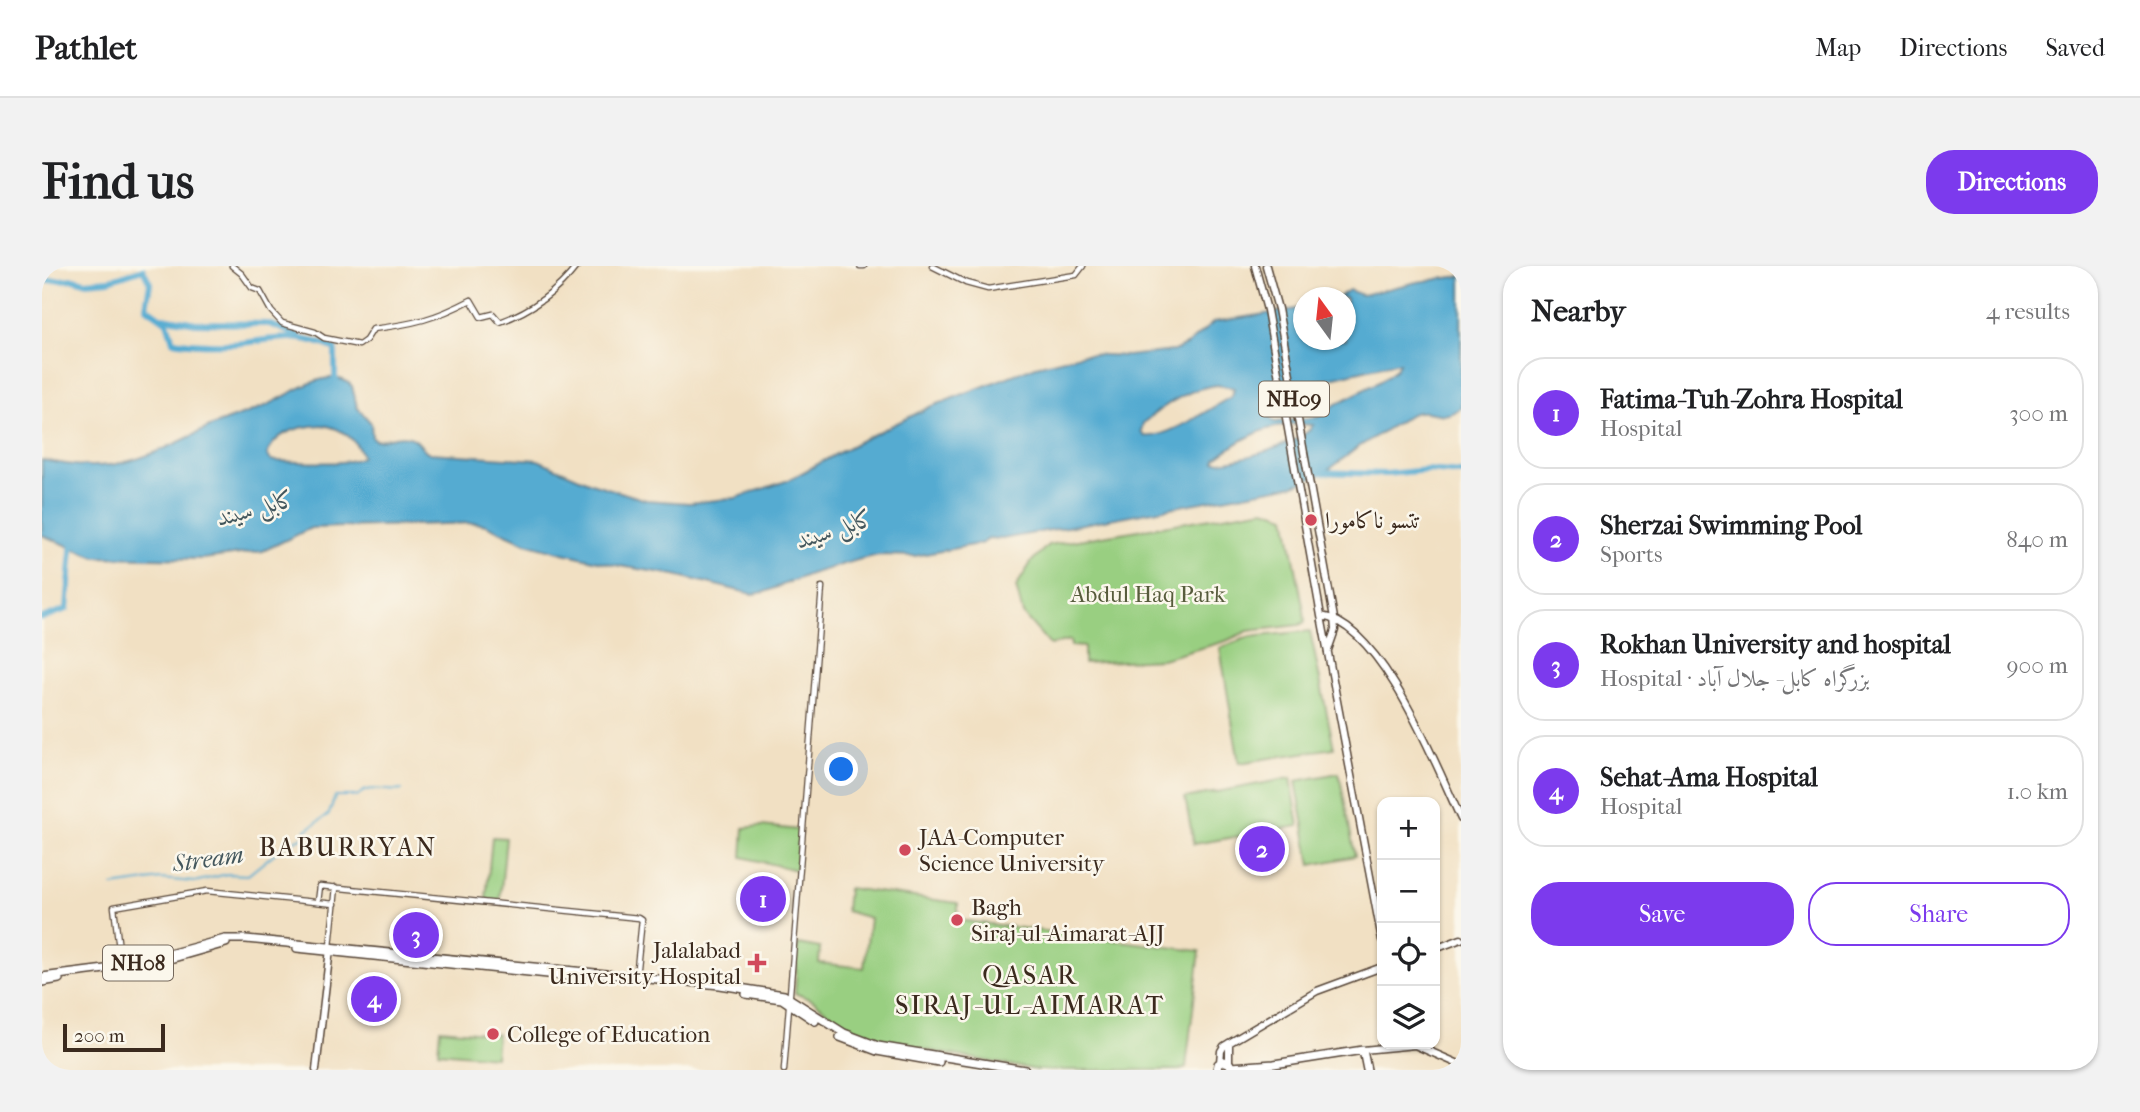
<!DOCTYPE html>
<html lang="en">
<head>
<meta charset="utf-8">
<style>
	body { margin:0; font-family:"IM FELL French Canon",Amiri,serif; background:#f2f2f2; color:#202124 }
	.controls { position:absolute; right:21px; bottom:21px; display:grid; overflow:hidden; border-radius:14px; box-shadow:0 2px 5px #0004 }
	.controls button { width:63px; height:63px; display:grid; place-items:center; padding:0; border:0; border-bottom:2px solid #e0e0e0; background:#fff; color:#202124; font:35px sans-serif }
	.compass { position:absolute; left:1251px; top:21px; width:63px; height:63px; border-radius:50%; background:#fff; box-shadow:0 2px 5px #0004; rotate:345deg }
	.scale { position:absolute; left:21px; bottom:18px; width:102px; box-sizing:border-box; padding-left:7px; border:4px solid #3b2a1e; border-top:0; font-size:19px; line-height:24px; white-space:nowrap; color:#3b2a1e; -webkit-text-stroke:5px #fbf7ec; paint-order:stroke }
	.you { position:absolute; left:800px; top:504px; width:24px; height:24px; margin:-18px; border:5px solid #fff; border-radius:50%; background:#1a73e8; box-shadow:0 0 0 10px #1a73e833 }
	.badge { display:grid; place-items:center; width:46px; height:46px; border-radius:50%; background:#7c3aed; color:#fff; font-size:23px; font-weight:700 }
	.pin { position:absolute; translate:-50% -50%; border:4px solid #fff; box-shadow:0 2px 7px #0006 }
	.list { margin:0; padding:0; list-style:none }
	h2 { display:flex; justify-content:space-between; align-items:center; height:91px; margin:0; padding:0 28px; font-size:30px }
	h2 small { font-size:23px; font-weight:400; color:#757577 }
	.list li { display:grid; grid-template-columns:46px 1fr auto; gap:21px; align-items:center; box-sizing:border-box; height:112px; margin:0 14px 14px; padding:0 14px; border:2px solid #e0e0e0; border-radius:28px }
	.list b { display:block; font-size:26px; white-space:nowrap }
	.list p { margin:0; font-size:23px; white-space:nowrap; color:#757577 }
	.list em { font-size:23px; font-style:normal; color:#757577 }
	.actions { display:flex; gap:14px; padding:21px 28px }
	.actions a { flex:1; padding:16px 0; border:2px solid #7c3aed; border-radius:28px; text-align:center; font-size:24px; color:#7c3aed }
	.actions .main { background:#7c3aed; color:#fff }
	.icon { flex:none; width:38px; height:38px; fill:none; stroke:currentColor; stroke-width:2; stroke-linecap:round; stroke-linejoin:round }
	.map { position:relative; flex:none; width:1419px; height:804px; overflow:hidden; border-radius:28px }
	header { display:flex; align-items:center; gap:42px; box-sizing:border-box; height:98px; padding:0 35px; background:#fff; border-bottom:2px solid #e0e0e0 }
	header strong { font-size:33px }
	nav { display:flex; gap:38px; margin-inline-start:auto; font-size:24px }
	.intro { display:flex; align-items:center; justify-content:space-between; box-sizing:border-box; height:168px; padding:0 42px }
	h1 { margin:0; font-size:49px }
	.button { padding:18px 32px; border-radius:28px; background:#7c3aed; color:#fff; font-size:24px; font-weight:700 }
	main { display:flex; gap:42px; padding:0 42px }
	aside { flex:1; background:#fff; border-radius:28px; box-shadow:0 2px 5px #0004 }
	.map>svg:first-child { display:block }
	.green { fill:#99cf81; stroke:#6a7c50; stroke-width:2 }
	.water { fill:#54abd1; stroke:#486a78; stroke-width:2; fill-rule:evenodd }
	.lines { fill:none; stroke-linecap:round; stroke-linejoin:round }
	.stream { stroke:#54abd1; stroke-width:2 }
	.river { stroke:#54abd1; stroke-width:6 }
	.minor-casing { stroke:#564537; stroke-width:7 }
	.major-casing { stroke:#564537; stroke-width:9 }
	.highway-casing { stroke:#564537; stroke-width:10 }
	.minor { stroke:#fff; stroke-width:4.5 }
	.major { stroke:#fff; stroke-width:6 }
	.highway { stroke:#fff; stroke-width:7 }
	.poi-dot { fill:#d1495b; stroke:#fbf7ec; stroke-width:2.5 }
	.labels { text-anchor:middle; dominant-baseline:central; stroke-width:5; stroke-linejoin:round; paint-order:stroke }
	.shield { fill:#fbf7ec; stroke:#75685c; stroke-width:2 }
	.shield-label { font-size:21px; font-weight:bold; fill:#3b2a1e }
	.poi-label { font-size:23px; fill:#3b2a1e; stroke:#fbf7ec; text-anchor:start }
	.park-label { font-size:23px; fill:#575c3c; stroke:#fbf7ec }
	.water-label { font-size:24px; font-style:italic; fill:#44575d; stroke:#fbf7ec }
	.quarter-label { font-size:26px; letter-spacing:2px; fill:#3b2a1e; stroke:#fbf7ec }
</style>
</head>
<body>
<header>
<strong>Pathlet</strong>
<nav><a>Map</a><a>Directions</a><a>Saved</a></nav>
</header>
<div class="intro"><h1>Find us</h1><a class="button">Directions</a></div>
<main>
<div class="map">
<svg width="1419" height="804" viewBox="0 0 1419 804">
	<rect width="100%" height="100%" fill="#fbf7ec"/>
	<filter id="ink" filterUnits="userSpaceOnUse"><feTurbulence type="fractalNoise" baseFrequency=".0143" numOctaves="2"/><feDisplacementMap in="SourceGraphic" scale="14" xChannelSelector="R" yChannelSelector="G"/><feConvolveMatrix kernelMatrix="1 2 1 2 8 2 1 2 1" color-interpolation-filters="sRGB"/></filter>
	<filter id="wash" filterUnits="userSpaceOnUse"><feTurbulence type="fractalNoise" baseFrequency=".00686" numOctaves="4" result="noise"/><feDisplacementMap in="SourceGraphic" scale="28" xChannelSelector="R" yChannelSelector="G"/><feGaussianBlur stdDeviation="1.57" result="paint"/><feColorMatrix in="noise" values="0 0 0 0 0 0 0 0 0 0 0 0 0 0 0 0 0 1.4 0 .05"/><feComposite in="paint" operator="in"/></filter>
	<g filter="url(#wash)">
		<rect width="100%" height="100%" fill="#f1e0c3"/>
		<path class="green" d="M1223 243 1244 250 1262 345 1263 356 1257 359 1206 365 1184 375 1120 393 1042 397V381L1029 380 1028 374 1008 379 981 348 974 321 990 295 1006 279Z
			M1268 365 1292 482 1197 497 1178 382 1207 371Z
			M1297 507 1313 590 1269 599 1254 515Z
			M1249 512 1257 560 1152 578 1143 532Z
			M719 560 757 564 754 604 700 591 702 562Z
			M450 571 464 572 458 635 444 633Z
			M806 622 916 637V654L1158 685 1144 801 1137 804H995L850 778 807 763 772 735 753 727 756 678 778 682 777 697 822 702 828 652 804 645Z
			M398 763 455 768 453 791 396 786Z"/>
		<path class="water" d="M1419 10V141C1399 158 1391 140 1369 148L1315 182 1284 206 1252 219 960 273 946 272 941 277 873 290 837 289 819 293 768 308 723 326 710 328 633 309 578 300 521 287 484 277 444 259 434 257 269 262 221 285 161 293 53 291 0 269V194C27 199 52 203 79 197 111 190 139 175 168 161 186 153 205 148 223 140 243 132 259 118 281 113 291 111 302 112 310 120L315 141 329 157 330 171 333 174C344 174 360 167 370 172 379 176 379 184 388 187L496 194 549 217 604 234 647 237 694 232 747 214 818 175 888 141 994 100 1042 88 1085 90 1132 85 1146 78 1172 56 1261 42 1262 74H1304V32L1296 31 1307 24 1320 29 1375 16ZM1353 97H1357L1354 103 1337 116 1294 138 1277 151 1233 156 1229 153C1226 137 1245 125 1258 119ZM1175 119 1192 122 1190 130C1171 141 1123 174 1102 170L1099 166 1101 157C1122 139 1148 122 1175 119ZM1251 158 1271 159C1261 178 1194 196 1173 196V193C1199 173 1218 162 1251 158ZM280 159C299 162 313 171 320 190 308 201 253 195 234 195L229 194 225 189C232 166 259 160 280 159Z"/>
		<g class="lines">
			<path class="stream" d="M70 620 119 613 152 616 185 608 206 609 243 579 262 571 264 564 287 548 293 530H316C326 517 343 527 360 524"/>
			<path class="river" d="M0 15 32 13 43 16 67 14 101 3 108 17 104 41 125 56 131 75C149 78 167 79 186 78 229 76 249 63 293 83V112L296 118
				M121 51 154 57 227 58 257 70
				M1277 206 1344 208 1386 204 1419 207
				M0 352 25 343 30 283 33 278"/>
		</g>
	</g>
	<g filter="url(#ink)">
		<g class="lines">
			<g class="minor-casing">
				<path id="minor" d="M190 0 200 8 210 22 218 25 229 45 240 57 273 66 282 72 317 79 324 74 331 63C371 58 393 53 429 34L439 51 451 48 458 56C488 45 515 26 535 0
					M818 0H822
					M890 0 924 17 946 23 1027 10 1034 9 1041 0
					M276 636 278 620 597 652 600 654 594 711
					M288 681 294 621
					M79 700 72 641 165 625 293 638
					M742 804 780 321"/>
			</g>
			<g class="major-casing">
				<path id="major" d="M1213 0 1225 44 1279 350 1340 674
					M1224 0 1236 43 1292 352 1293 364 1286 384
					M1279 350C1340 358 1395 502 1419 553
					M1393 683 1419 673
					M1321 784 1373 779 1419 799
					M1178 796 1179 785 1182 780 1275 725 1340 701
					M1187 797V777
					M274 804 288 683"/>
			</g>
			<g class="highway-casing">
				<path id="highway" d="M255 682 525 710
					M128 693 184 677
					M0 711 79 701 183 673H204L678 719 742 729 802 767 836 780 983 804
					M0 716 17 713
					M704 728 740 733 773 755
					M798 771 835 785 897 796
					M1189 801 1232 798 1321 784 1325 804
					M1175 804 1176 798 1182 795 1188 798 1189 803"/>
			</g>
			<use href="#minor" class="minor"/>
			<use href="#major" class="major"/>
			<use href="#highway" class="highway"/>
		</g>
	</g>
	<g class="poi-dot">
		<circle cx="1269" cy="254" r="7"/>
		<circle cx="863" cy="584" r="7"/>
		<circle cx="915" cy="654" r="7"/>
		<path d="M711.5 686.5h7v7h7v7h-7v7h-7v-7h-7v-7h7z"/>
		<circle cx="451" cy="768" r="7"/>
	</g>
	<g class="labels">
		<g class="shield">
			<rect x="1217" y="115.5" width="70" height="35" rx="5"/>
			<rect x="61" y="679.5" width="70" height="35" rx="5"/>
		</g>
		<g class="shield-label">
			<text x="1252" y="133">NH09</text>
			<text x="96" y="697">NH08</text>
		</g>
		<g class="poi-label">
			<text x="1283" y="254">تتسو ناکامورا</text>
			<text x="877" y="571">JAA-Computer<tspan x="877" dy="26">Science University</tspan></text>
			<text x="929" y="641">Bagh<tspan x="929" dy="26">Siraj-ul-Aimarat-AJJ</tspan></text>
			<text x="699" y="684" text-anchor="end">Jalalabad<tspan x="699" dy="26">University Hospital</tspan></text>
			<text x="465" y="768">College of Education</text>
		</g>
		<g class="park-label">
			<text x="1106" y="328">Abdul Haq Park</text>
		</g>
		<g class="water-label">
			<text transform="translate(214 242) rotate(-15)">کابل سيند</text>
			<text transform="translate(793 263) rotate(-18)">کابل سيند</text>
			<text transform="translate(166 593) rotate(-8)">Stream</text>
		</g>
		<g class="quarter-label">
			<text x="306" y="581">BABURRYAN</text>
			<text x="988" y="709">QASAR<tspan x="988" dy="30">SIRAJ-UL-AIMARAT</tspan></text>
		</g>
	</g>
</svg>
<div class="controls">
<button>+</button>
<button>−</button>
<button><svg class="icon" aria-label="locate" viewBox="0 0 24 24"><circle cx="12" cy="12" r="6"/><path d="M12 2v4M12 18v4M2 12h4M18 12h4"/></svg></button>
<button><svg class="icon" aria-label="layers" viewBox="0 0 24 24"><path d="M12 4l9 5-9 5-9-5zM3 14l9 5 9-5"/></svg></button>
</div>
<svg class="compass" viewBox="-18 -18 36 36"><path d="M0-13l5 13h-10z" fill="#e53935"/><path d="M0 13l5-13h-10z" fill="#757577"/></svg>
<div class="scale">200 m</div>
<div class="you"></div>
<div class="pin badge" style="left:721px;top:633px">1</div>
<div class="pin badge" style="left:1220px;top:583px">2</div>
<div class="pin badge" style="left:374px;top:669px">3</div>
<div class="pin badge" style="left:332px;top:733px">4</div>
</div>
<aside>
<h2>Nearby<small>4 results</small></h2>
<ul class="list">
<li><span class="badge">1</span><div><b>Fatima-Tuh-Zohra Hospital</b><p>Hospital</p></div><em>300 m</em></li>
<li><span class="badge">2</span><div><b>Sherzai Swimming Pool</b><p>Sports</p></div><em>840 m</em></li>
<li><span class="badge">3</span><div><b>Rokhan University and hospital</b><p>Hospital · بزرگراه کابل- جلال آباد</p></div><em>900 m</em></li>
<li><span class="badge">4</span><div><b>Sehat-Ama Hospital</b><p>Hospital</p></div><em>1.0 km</em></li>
</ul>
<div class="actions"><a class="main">Save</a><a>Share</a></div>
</aside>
</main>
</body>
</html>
